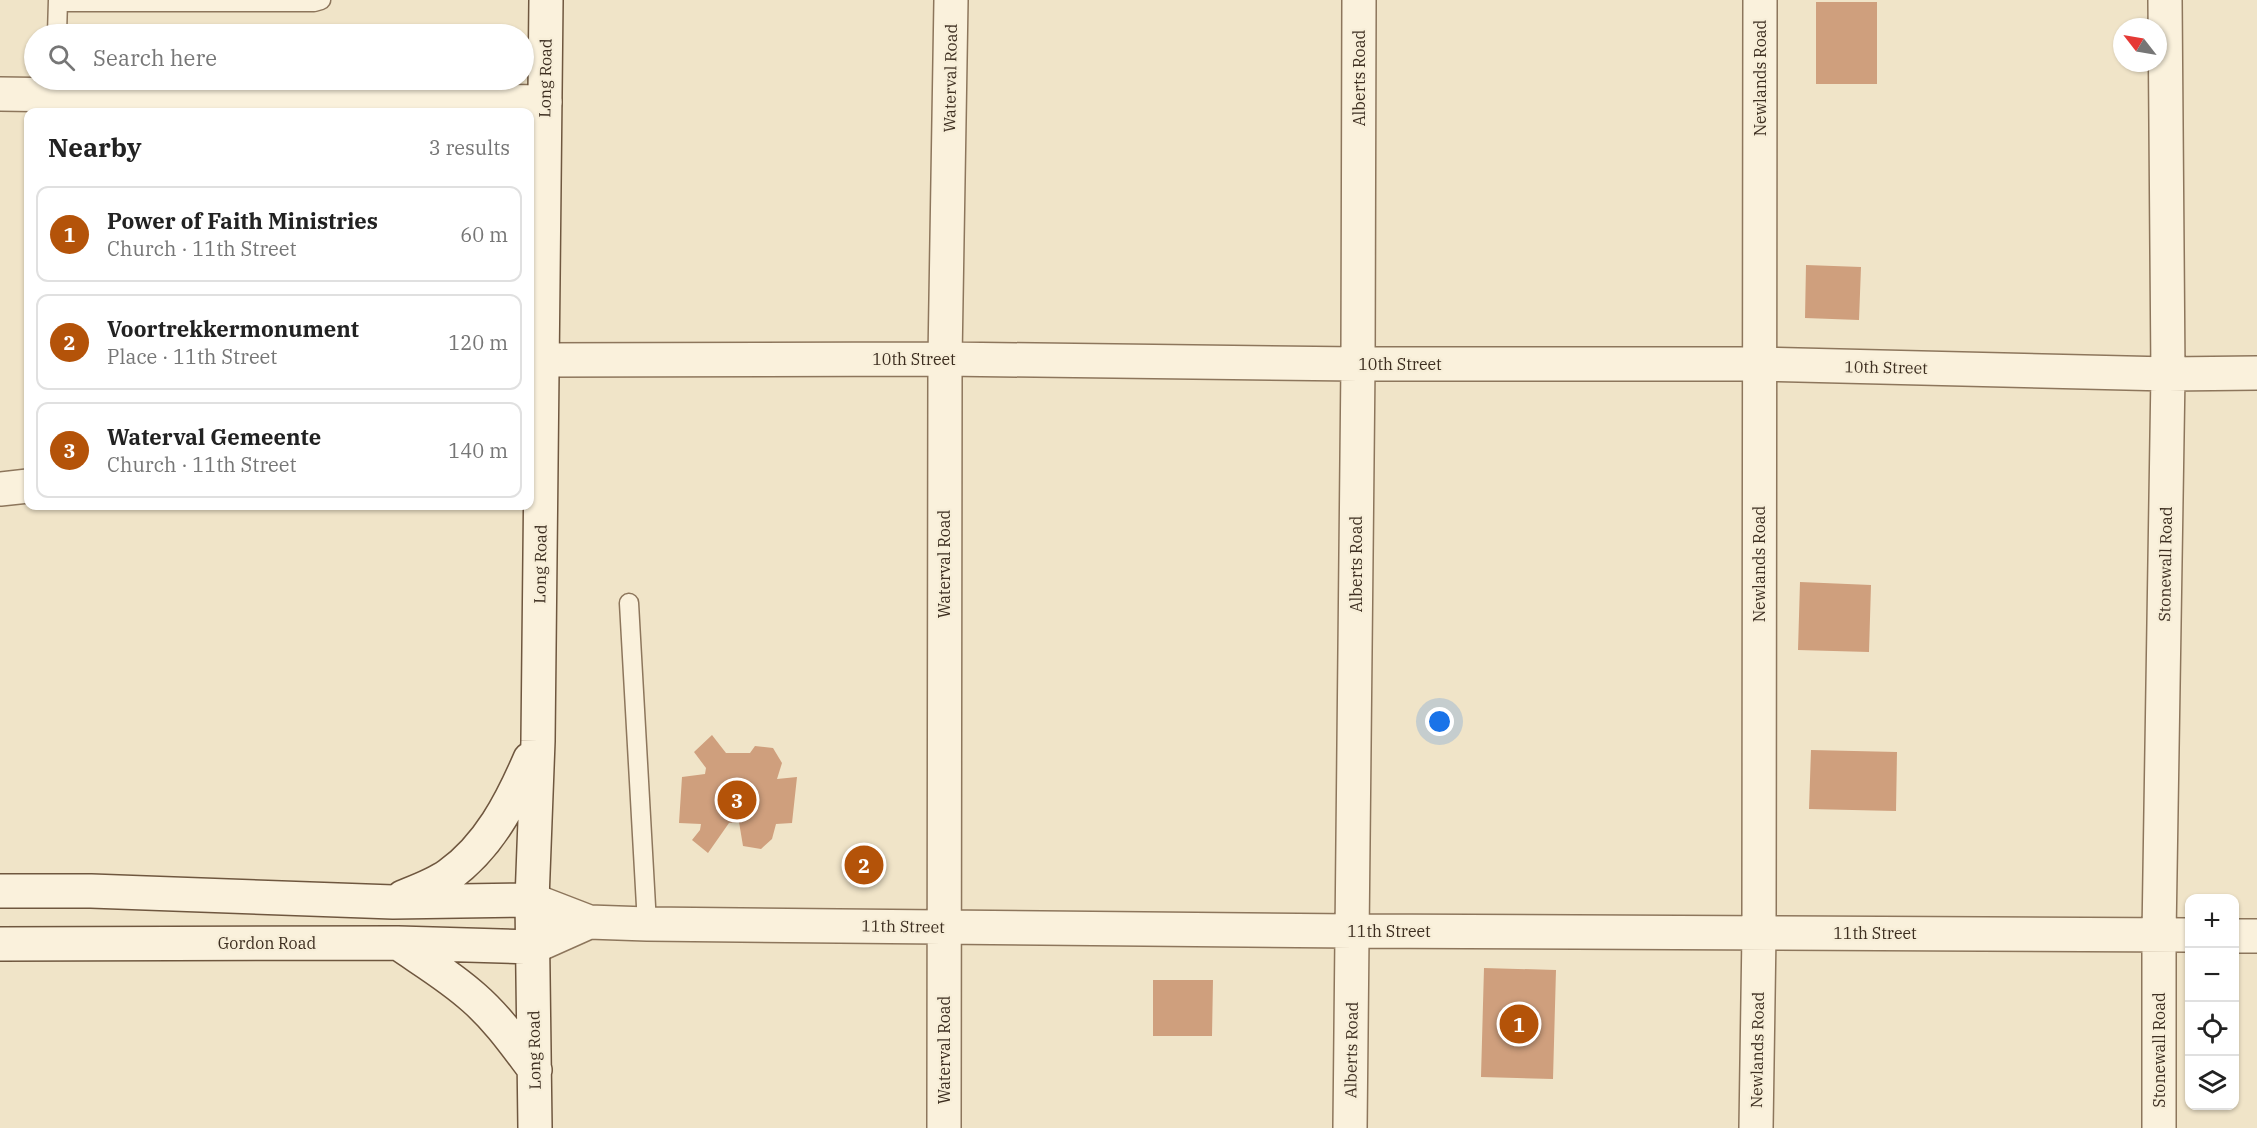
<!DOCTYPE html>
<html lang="en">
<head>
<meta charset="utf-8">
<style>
	body { margin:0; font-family:"IBM Plex Serif",serif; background:#f6f6f6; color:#222 }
	.controls { position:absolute; right:18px; bottom:18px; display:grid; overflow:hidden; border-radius:12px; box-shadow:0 2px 4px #0004 }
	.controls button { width:54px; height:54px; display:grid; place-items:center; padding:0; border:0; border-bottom:2px solid #e0e0e0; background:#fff; color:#222; font:30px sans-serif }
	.compass { position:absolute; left:2113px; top:18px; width:54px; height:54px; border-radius:50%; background:#fff; box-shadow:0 2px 4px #0004; rotate:301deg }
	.you { position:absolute; left:1440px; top:722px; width:21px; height:21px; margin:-15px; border:4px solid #fff; border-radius:50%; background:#1a73e8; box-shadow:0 0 0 9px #1a73e833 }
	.badge { display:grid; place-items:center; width:39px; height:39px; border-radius:50%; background:#b45309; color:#fff; font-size:20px; font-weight:700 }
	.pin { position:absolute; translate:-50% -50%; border:3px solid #fff; box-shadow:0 2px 6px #0006 }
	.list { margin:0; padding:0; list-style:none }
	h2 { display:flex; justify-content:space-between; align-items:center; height:78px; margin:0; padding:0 24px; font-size:26px }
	h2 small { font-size:20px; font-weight:400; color:#767676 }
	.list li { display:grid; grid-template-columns:39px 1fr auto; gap:18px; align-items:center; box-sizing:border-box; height:96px; margin:0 12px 12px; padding:0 12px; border:2px solid #e0e0e0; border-radius:12px }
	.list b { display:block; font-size:22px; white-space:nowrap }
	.list p { margin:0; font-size:20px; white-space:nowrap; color:#767676 }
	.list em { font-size:20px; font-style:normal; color:#767676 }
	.icon { flex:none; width:33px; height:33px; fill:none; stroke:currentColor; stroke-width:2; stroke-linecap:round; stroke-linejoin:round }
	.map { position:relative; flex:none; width:2257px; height:1128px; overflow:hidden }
	.search { position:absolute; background:#fff; box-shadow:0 2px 4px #0004; left:24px; top:24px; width:510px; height:66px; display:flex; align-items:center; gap:15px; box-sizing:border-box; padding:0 21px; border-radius:33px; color:#767676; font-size:22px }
	.panel { position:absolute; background:#fff; box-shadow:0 2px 4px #0004; left:24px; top:108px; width:510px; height:402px; border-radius:12px }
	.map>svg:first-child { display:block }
	.building { fill:#cf9f7d }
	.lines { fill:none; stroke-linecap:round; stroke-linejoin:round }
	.lane-casing { stroke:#8d765c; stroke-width:21 }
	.street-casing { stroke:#8d765c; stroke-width:36 }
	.secondary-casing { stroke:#6f573f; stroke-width:36 }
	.lane { stroke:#faf1dc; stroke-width:18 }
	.street { stroke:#faf1dc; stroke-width:33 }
	.secondary { stroke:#faf1dc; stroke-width:33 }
	.labels { text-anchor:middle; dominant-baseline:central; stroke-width:4.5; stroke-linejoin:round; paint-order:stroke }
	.street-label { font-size:16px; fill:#3d2e20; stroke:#f7eed8 }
</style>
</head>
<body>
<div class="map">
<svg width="2257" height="1128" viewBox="0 0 2257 1128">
	<rect width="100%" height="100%" fill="#f0e4c8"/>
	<path class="building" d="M1816 2H1877V84H1816Z
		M1806 265 1861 267 1859 320 1805 318Z
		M1800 582 1871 585 1869 652 1798 650Z
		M712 735 726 753H750L755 746 773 748 782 763 777 779 797 777 792 823 776 824 772 839 761 849 743 846 739 822 729 823 708 853 692 840 700 830 701 824 679 823 682 777 705 774 706 768 694 752Z
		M1811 750 1897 752 1896 811 1809 809Z
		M1484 968 1556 970 1553 1079 1481 1077Z
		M1153 980H1213L1212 1036H1153Z"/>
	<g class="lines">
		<g class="lane-casing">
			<path id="lane" d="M58 2H314L321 0
				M57 34 58 0
				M629 603 647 924"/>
		</g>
		<g class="street-casing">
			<path id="street" d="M0 94 545 102
				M543 360 945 359 1358 364H1759L2168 374 2257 373
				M0 489 28 486
				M532 900 589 922 647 924 1353 931 2190 935
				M2234 936H2257
				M533 947 589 922
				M944 1128 945 359 951 0
				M1350 1128 1358 364 1359 0
				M1756 1128 1759 933 1760 0
				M2159 1128V935L2168 374 2165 0"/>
		</g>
		<g class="secondary-casing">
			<path id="secondary" d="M0 891H91L393 902 532 900
				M403 897C418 891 435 885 449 875 489 846 511 803 530 759
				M398 943C424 961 451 977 474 998 498 1019 516 1045 535 1070
				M0 944 398 943 533 947
				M535 1128 532 900 538 741 546 0"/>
		</g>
		<use href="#lane" class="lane"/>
		<use href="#street" class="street"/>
		<use href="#secondary" class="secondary"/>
	</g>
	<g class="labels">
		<g class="street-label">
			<text transform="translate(545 78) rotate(-89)">Long Road</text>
			<text transform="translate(950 78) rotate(-89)">Waterval Road</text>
			<text transform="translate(1359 78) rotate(-90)">Alberts Road</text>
			<text transform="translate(1760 78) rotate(-90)">Newlands Road</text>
			<text x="914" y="359">10th Street</text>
			<text x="1400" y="364">10th Street</text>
			<text transform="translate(1886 367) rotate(1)">10th Street</text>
			<text transform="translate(540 564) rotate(-89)">Long Road</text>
			<text transform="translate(944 564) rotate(-90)">Waterval Road</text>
			<text transform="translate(1356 564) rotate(-90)">Alberts Road</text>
			<text transform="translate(1759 564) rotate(-90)">Newlands Road</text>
			<text transform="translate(2165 564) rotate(-89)">Stonewall Road</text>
			<text transform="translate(903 926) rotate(1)">11th Street</text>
			<text x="1389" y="931">11th Street</text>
			<text x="1875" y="933">11th Street</text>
			<text x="267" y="943">Gordon Road</text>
			<text transform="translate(534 1050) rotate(-91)">Long Road</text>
			<text transform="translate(944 1050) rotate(-90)">Waterval Road</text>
			<text transform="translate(1351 1050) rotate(-89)">Alberts Road</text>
			<text transform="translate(1757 1050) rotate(-89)">Newlands Road</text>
			<text transform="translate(2159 1050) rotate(-90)">Stonewall Road</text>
		</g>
	</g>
</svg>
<div class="controls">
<button>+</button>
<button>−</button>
<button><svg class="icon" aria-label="locate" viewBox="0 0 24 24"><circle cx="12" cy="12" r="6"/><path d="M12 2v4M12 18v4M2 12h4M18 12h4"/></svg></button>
<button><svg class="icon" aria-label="layers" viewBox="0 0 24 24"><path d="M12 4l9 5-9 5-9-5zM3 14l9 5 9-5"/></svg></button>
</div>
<svg class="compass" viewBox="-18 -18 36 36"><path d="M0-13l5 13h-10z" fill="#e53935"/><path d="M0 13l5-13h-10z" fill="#767676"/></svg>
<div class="you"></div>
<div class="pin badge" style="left:1519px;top:1024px">1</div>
<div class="pin badge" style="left:864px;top:865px">2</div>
<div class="pin badge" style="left:737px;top:800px">3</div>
<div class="search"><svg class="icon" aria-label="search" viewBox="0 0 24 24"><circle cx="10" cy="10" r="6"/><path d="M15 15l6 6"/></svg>Search here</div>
<section class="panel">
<h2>Nearby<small>3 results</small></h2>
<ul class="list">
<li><span class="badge">1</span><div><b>Power of Faith Ministries</b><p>Church · 11th Street</p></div><em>60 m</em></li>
<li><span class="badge">2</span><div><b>Voortrekkermonument</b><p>Place · 11th Street</p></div><em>120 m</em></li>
<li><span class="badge">3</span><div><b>Waterval Gemeente</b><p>Church · 11th Street</p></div><em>140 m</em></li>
</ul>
</section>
</div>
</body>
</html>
